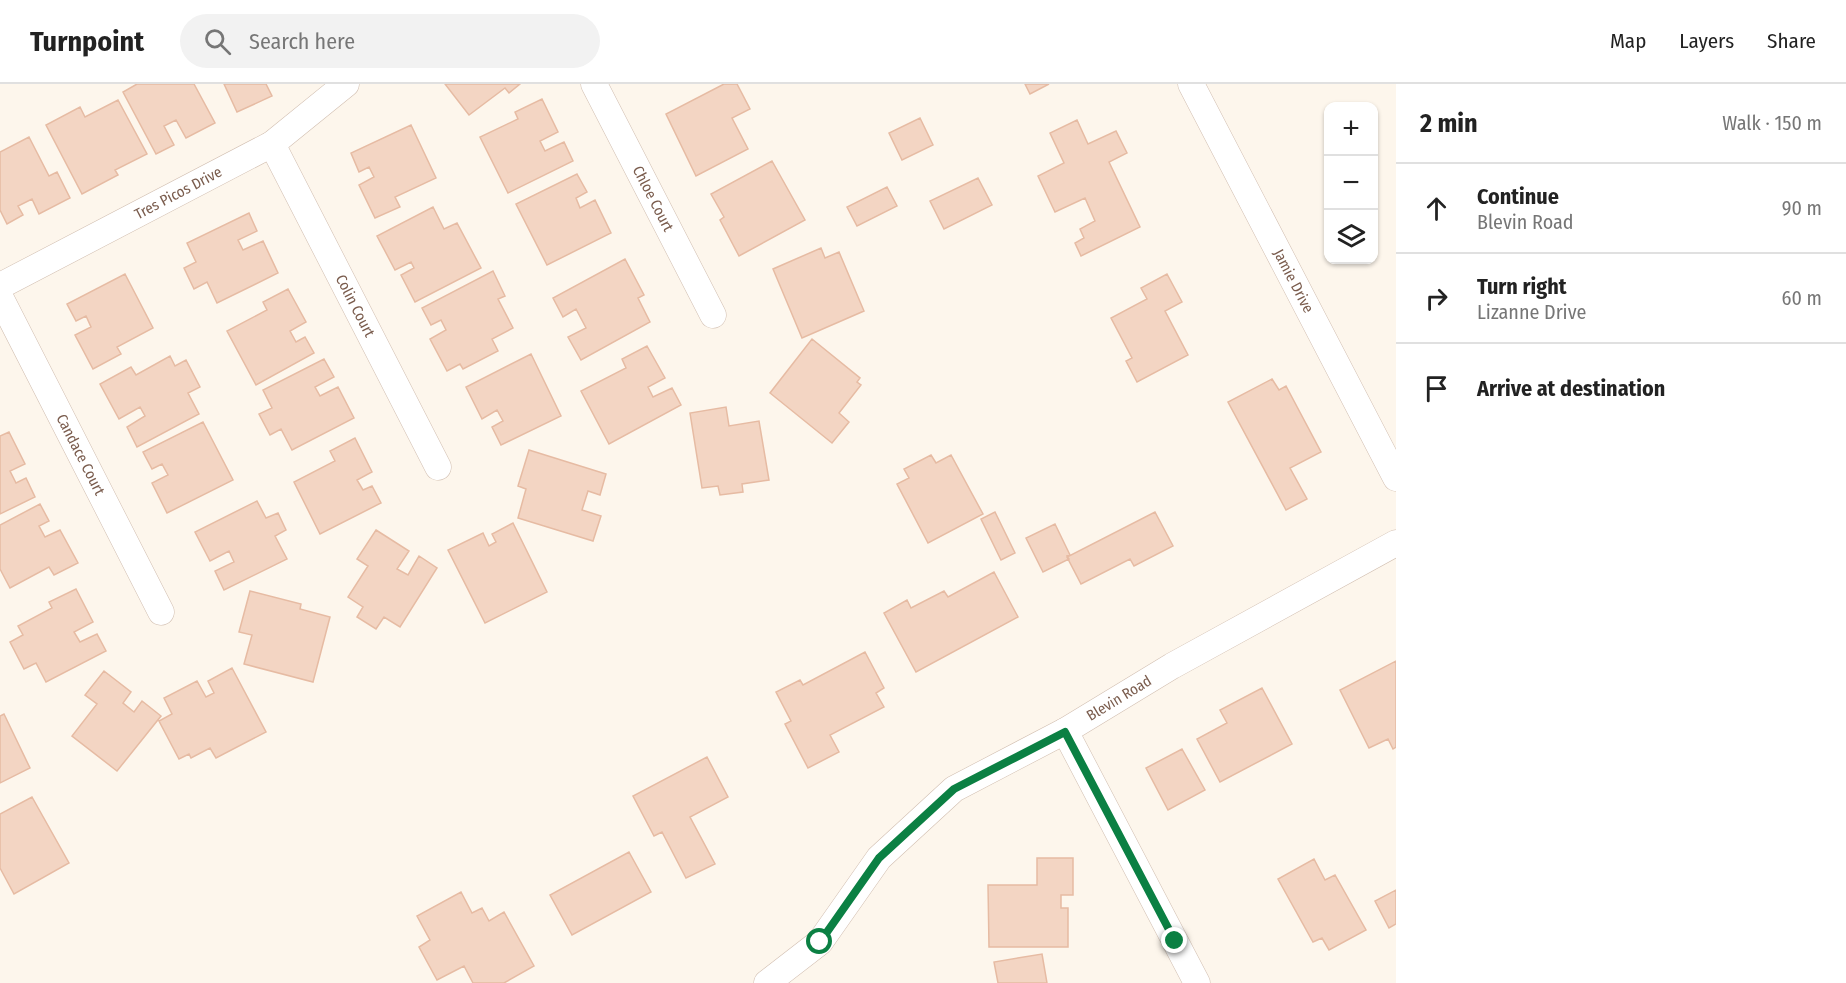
<!DOCTYPE html>
<html lang="en">
<head>
<meta charset="utf-8">
<style>
	body { margin:0; font-family:"Fira Sans Condensed",sans-serif; background:#f2f2f2; color:#222 }
	.controls { position:absolute; right:18px; top:18px; display:grid; overflow:hidden; border-radius:12px; box-shadow:0 2px 4px #0004 }
	.controls button { width:54px; height:54px; display:grid; place-items:center; padding:0; border:0; border-bottom:2px solid #e0e0e0; background:#fff; color:#222; font:30px sans-serif }
	.stop { position:absolute; width:18px; height:18px; margin:-14px; border:4px solid #0b8043; border-radius:50%; background:#fff }
	.stop.end { background:#0b8043; border-color:#fff; box-shadow:0 2px 6px #0008 }
	.list { margin:0; padding:0; list-style:none }
	h2 { display:flex; justify-content:space-between; align-items:center; height:78px; margin:0; padding:0 24px; font-size:26px }
	h2 small { font-size:20px; font-weight:400; color:#767676 }
	.list li { display:grid; grid-template-columns:39px 1fr auto; gap:18px; align-items:center; box-sizing:border-box; height:90px; padding:0 24px; border-top:2px solid #e0e0e0 }
	.list b { display:block; font-size:22px; white-space:nowrap }
	.list p { margin:0; font-size:20px; white-space:nowrap; color:#767676 }
	.list em { font-size:20px; font-style:normal; color:#767676 }
	.icon { flex:none; width:33px; height:33px; fill:none; stroke:currentColor; stroke-width:2; stroke-linecap:round; stroke-linejoin:round }
	.map { position:relative; flex:none; width:1396px; height:899px; overflow:hidden }
	header { display:flex; align-items:center; gap:36px; box-sizing:border-box; height:84px; padding:0 30px; background:#fff; border-bottom:2px solid #e0e0e0 }
	header strong { font-size:28px }
	nav { display:flex; gap:33px; margin-inline-start:auto; font-size:21px }
	.search { width:420px; height:54px; background:#f2f2f2; display:flex; align-items:center; gap:15px; box-sizing:border-box; padding:0 21px; border-radius:33px; color:#767676; font-size:22px }
	main { display:flex }
	aside { flex:1; background:#fff }
	.map>svg:first-child { display:block }
	.building { fill:#f3d5c3; stroke:#e6bba3; stroke-width:1.5 }
	.lines { fill:none; stroke-linecap:round; stroke-linejoin:round }
	.minor-casing { stroke:#d1beb0; stroke-width:27 }
	.minor { stroke:#fff; stroke-width:26 }
	.route { stroke:#0b8043; stroke-width:8 }
	.labels { text-anchor:middle; dominant-baseline:central; stroke-width:4.5; stroke-linejoin:round; paint-order:stroke }
	.street-label { font-size:15px; fill:#7a5c4d; stroke:#fffaf3 }
</style>
</head>
<body>
<header>
<strong>Turnpoint</strong>
<div class="search"><svg class="icon" aria-label="search" viewBox="0 0 24 24"><circle cx="10" cy="10" r="6"/><path d="M15 15l6 6"/></svg>Search here</div>
<nav><a>Map</a><a>Layers</a><a>Share</a></nav>
</header>
<main>
<div class="map">
<svg width="1396" height="899" viewBox="0 0 1396 899">
	<rect width="100%" height="100%" fill="#fdf6ec"/>
	<path class="building" d="M137 0H194L215 39 186 54 176 36 164 42 174 61 156 70 123 8Z
		M224 0H266L272 12 237 28Z
		M445 0H520L509 9 505 4 469 31Z
		M724 0H737L750 25 732 34 748 65 696 92 666 30Z
		M1025 0H1049L1030 10Z
		M542 15 558 48 540 57 545 67 564 58 573 77 508 109 480 53 518 35 515 28Z
		M118 16 147 70 115 86 118 91 82 110 46 41 80 23 85 33Z
		M920 34 933 61 902 76 889 49Z
		M1077 36 1088 60 1116 47 1127 69 1109 78 1140 143 1081 172 1075 159 1084 154 1080 145 1095 137 1085 114 1055 128 1038 92 1064 79 1050 49Z
		M411 41 436 94 395 113 400 123 375 134 359 101 374 93 369 83 359 88 351 69Z
		M29 53 49 92 57 88 70 114 39 130 32 115 18 122 23 131 7 140 0 126V68Z
		M772 77 805 136 739 172 720 136 724 133 711 110Z
		M577 90 587 108 576 114 580 124 595 116 611 149 547 181 516 120Z
		M978 94 992 121 944 145 930 117Z
		M887 103 897 122 857 142 847 123Z
		M433 123 444 145 457 139 481 184 415 218 401 191 414 184 411 178 395 186 377 152Z
		M249 129 257 147 238 156 243 166 263 157 278 189 217 219 207 198 194 205 184 184 196 178 187 159Z
		M821 164 825 174 839 168 864 227 802 254 773 185Z
		M625 175 644 211 638 214 650 238 581 276 568 253 586 244 576 225 563 233 553 214Z
		M493 187 505 212 498 215 513 244 492 255 498 267 463 285 460 280 447 287 430 255 446 246 441 236 431 241 422 224Z
		M125 190 153 244 117 263 121 270 93 285 75 251 91 243 86 232 76 237 67 220Z
		M1167 190 1182 218 1165 227 1188 271 1137 298 1126 277 1132 274 1111 234 1147 215 1141 204Z
		M288 205 306 238 290 247 296 258 305 253 314 269 256 301 227 247 267 226 263 218Z
		M812 255 860 294 857 298 861 301 839 329 849 338 832 359 770 309Z
		M647 262 665 294 648 303 653 313 672 304 681 321 609 360 581 307 626 284 622 275Z
		M531 270 561 332 501 361 492 343 503 337 497 326 482 335 466 303Z
		M170 272 175 282 186 276 200 303 188 309 199 330 137 363 127 343 145 332 140 323 119 335 100 300 131 283 136 291Z
		M324 275 334 293 315 303 320 312 338 303 354 334 292 366 281 345 270 351 259 330 272 324 263 306Z
		M1272 295 1279 306 1286 302 1321 368 1290 384 1307 415 1286 426 1228 318Z
		M726 323 729 342 759 337 769 396 742 400 743 408 720 411 718 402 702 404 690 329Z
		M203 338 233 396 167 429 152 399 168 391 162 380 152 385 143 368Z
		M9 348 25 380 10 387 16 399 26 394 35 413 0 430V352Z
		M355 354 372 388 357 396 363 406 372 402 381 419 320 450 294 398 335 377 330 367Z
		M529 366 606 390 600 411 588 407 582 426 601 432 593 457 518 434 526 405 518 402Z
		M931 371 936 379 951 371 983 430 928 459 897 400 909 394 904 385Z
		M257 417 266 434 278 429 286 446 275 452 287 475 224 506 215 487 234 478 229 467 210 477 195 448Z
		M40 420 49 437 39 442 45 453 60 446 78 479 54 491 49 483 10 504 0 485V441Z
		M995 428 1015 469 1001 476 981 435Z
		M1155 428 1173 462 1134 482 1130 475 1081 500 1067 473Z
		M513 439 547 508 485 539 448 466 483 449 489 462 496 458 492 450Z
		M1055 440 1070 471 1067 472 1069 475 1043 488 1026 454Z
		M376 446 409 467 397 485 408 491 419 472 437 484 400 543 384 533 376 545 357 533 363 523 348 513 368 482 357 475Z
		M994 488 1018 533 916 588 884 529 907 516 911 524 944 507 948 513Z
		M76 505 93 538 74 548 80 558 97 550 106 567 46 598 36 579 24 585 10 558 23 551 18 542 52 524 49 518Z
		M250 507 301 520 300 525 330 533 313 598 244 580 252 551 239 548Z
		M865 568 884 604 876 609 884 623 830 651 839 668 808 684 785 640 791 637 776 608 800 596 803 601Z
		M1396 577V663L1393 665 1388 655 1369 664 1340 606Z
		M232 584 266 648 216 674 210 664 191 674 189 670 179 675 159 637 172 630 164 614 197 597 206 613 214 609 208 597Z
		M104 587 131 608 123 619 134 628 142 617 161 632 117 687 72 652 97 620 85 611Z
		M1262 604 1292 660 1220 698 1197 655 1227 639 1220 626Z
		M4 630 30 684 0 699V632Z
		M1182 665 1205 706 1168 726 1146 684Z
		M707 673 728 713 690 733 715 780 686 794 662 748 654 752 633 712Z
		M32 713 69 779 14 810 0 784V730Z
		M629 768 651 808 572 851 550 811Z
		M1037 774H1073V811H1061V824H1068V863H989L988 801H1037Z
		M1314 775 1325 796 1335 791 1366 846 1329 866 1322 854 1313 858 1278 795Z
		M1396 806V840L1389 844 1375 817Z
		M461 808 472 829 482 824 489 837 504 828 534 882 504 899H473L464 882 437 896 419 863 430 856 417 832Z
		M1042 870 1047 899H998L994 878Z"/>
	<g class="lines">
		<g class="minor-casing">
			<g id="minor">
				<path id="s1" d="M594 0 713 231"/>
				<path id="s2" d="M1191 0 1396 394"/>
				<path id="s3" d="M272 60 438 383"/>
				<path id="s4" d="M0 202 272 60 346 0"/>
				<path id="s5" d="M0 213 161 528"/>
				<path d="M1065 647 1197 899"/>
				<path id="s6" d="M767 899 820 858 879 774 954 705 1065 647 1172 582 1396 459"/>
			</g>
		</g>
		<use href="#minor" class="minor"/>
	</g>
	<g class="lines">
		<path class="route" d="M820 858 879 774 954 705 1065 648 1175 857"/>
	</g>
	<g class="labels">
		<g class="street-label">
			<text stroke="none"><textPath href="#s4" startOffset="201">Tres Picos Drive</textPath></text>
			<text stroke="none"><textPath href="#s1" startOffset="129">Chloe Court</textPath></text>
			<text stroke="none"><textPath href="#s2" startOffset="222">Jamie Drive</textPath></text>
			<text stroke="none"><textPath href="#s3" startOffset="182">Colin Court</textPath></text>
			<text stroke="none"><textPath href="#s5" startOffset="177">Candace Court</textPath></text>
			<text stroke="none"><textPath href="#s6" startOffset="460">Blevin Road</textPath></text>
		</g>
	</g>
</svg>
<div class="controls">
<button>+</button>
<button>−</button>
<button><svg class="icon" aria-label="layers" viewBox="0 0 24 24"><path d="M12 4l9 5-9 5-9-5zM3 14l9 5 9-5"/></svg></button>
</div>
<div class="stop" style="left:820px;top:858px"></div>
<div class="stop end" style="left:1175px;top:857px"></div>
</div>
<aside>
<h2>2 min<small>Walk · 150 m</small></h2>
<ul class="list">
<li><svg class="icon" aria-label="ahead" viewBox="0 0 24 24"><path d="M12 20V5M6 11l6-6 6 6"/></svg><div><b>Continue</b><p>Blevin Road</p></div><em>90 m</em></li>
<li><svg class="icon" aria-label="right" viewBox="0 0 24 24"><path d="M7 20v-9h11M14 6l5 5-5 5"/></svg><div><b>Turn right</b><p>Lizanne Drive</p></div><em>60 m</em></li>
<li><svg class="icon" aria-label="arrive" viewBox="0 0 24 24"><path d="M6 21V4h12l-3 4 3 4H6"/></svg><div><b>Arrive at destination</b></div></li>
</ul>
</aside>
</main>
</body>
</html>
